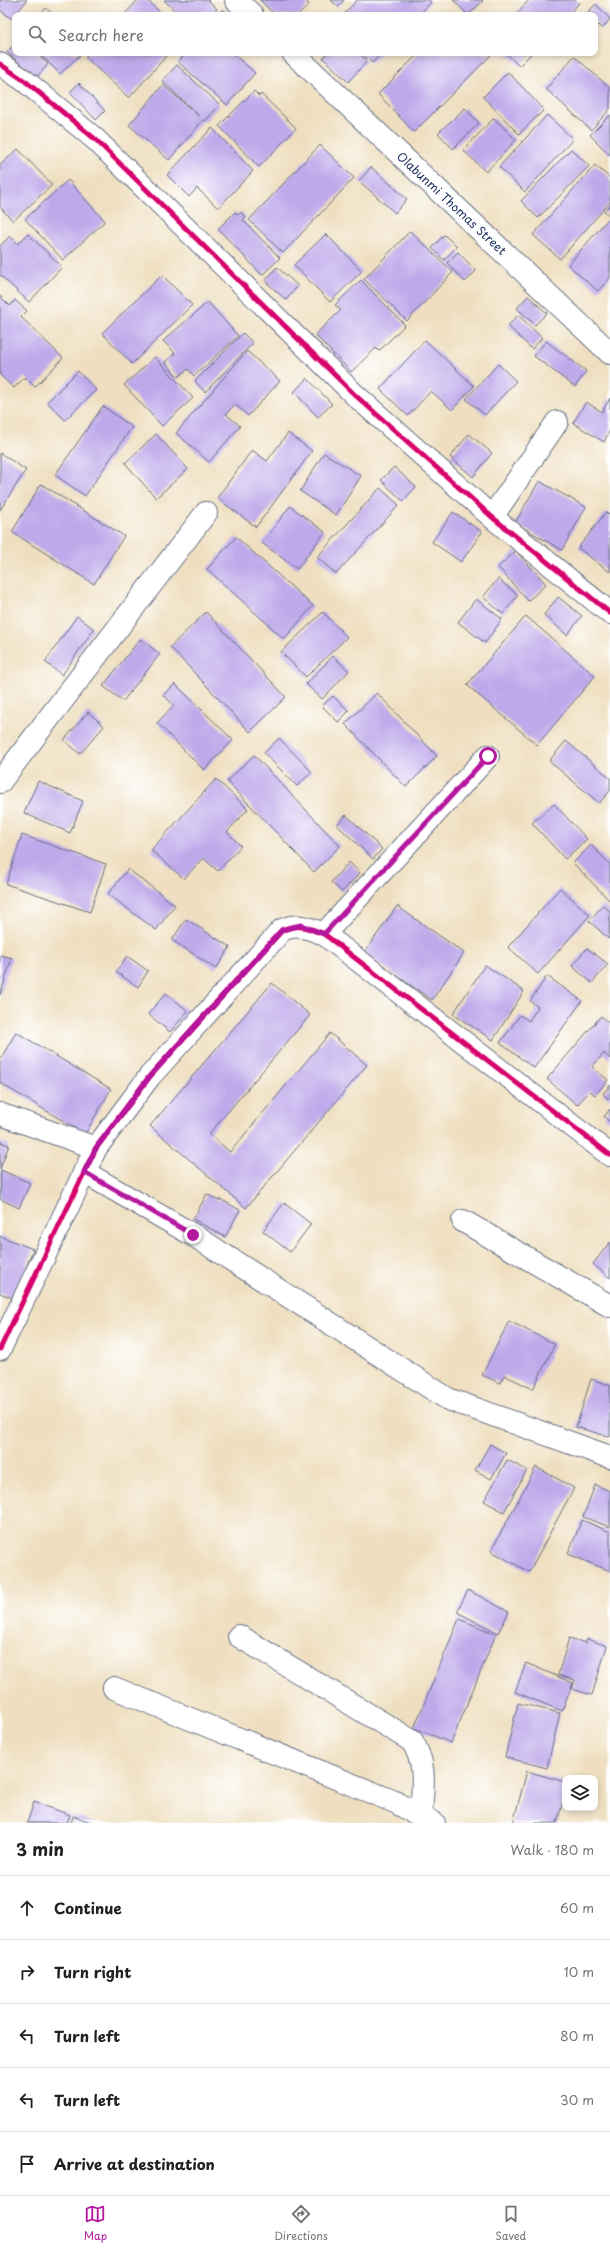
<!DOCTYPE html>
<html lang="en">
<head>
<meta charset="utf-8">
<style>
	body { margin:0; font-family:"Playpen Sans",sans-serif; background:#f2f2f2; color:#202124 }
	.controls { position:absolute; right:12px; bottom:12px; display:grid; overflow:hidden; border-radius:8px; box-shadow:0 2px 6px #0003 }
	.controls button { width:36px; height:36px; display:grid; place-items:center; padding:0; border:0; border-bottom:1px solid #e0e0e0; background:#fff; color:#202124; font:20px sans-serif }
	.stop { position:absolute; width:12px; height:12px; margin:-9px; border:3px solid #b5179e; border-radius:50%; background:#fff }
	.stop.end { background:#b5179e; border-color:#fff; box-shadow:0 1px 4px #0008 }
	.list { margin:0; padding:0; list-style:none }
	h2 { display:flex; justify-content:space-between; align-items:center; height:52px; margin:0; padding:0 16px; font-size:17px }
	h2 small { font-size:13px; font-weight:400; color:#757577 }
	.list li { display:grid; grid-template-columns:26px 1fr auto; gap:12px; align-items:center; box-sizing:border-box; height:64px; padding:0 16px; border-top:1px solid #e0e0e0 }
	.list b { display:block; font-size:15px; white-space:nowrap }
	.list em { font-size:13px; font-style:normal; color:#757577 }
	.icon { flex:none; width:22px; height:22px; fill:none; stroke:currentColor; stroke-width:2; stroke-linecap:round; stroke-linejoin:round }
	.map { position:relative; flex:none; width:610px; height:1823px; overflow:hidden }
	.search { position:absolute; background:#fff; box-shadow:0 2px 6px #0003; left:12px; right:12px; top:12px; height:44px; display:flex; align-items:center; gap:10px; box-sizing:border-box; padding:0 14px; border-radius:8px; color:#757577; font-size:15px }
	.sheet { height:372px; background:#fff }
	nav { display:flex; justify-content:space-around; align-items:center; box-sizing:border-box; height:56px; border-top:1px solid #e0e0e0; background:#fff; font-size:11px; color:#757577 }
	nav a { display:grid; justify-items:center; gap:2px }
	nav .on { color:#b5179e }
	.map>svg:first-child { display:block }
	.building { fill:#bea9ea }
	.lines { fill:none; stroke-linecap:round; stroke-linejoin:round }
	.minor-casing { stroke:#656d80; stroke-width:24 }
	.minor { stroke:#fff; stroke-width:22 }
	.cycleway-casing { stroke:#fff; stroke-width:8 }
	.cycleway { stroke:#d6006c; stroke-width:5 }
	.route { stroke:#b5179e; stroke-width:5 }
	.labels { text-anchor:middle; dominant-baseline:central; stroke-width:4; stroke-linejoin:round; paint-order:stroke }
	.street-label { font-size:12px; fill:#1b2f5e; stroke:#fff }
</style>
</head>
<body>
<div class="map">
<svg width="610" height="1823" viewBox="0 0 610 1823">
	<rect width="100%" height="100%" fill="#fff"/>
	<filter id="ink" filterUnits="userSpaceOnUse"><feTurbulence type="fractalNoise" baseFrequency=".025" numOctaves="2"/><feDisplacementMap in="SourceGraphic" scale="8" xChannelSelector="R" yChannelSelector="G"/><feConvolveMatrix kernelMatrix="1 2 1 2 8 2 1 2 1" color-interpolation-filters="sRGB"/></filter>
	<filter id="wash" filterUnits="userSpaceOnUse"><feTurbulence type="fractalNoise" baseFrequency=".012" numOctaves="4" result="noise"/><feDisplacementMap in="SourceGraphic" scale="16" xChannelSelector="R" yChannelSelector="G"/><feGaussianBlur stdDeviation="0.9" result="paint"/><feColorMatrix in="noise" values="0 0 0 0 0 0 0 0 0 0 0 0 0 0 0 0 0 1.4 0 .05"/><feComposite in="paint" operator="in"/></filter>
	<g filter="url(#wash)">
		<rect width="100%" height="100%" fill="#efdfc0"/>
		<g id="blocks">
			<path class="building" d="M0 0H27L12 19 0 10Z
				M138 0H147L160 12 156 15H124Z
				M164 0H208L217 9 211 15H179Z
				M260 0H305L309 4 299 15H275Z
				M331 0H344L338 7Z
				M357 0H429L431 2 419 15H343Z
				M453 0H482L483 1 468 15Z
				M529 0H576L579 3 568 15H515Z
				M596 4 610 19 602 29 595 22V15L587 13Z
				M46 8 54 15H39Z
				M223 9 229 15H217Z
				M15 44V53H36L48 64 36 78 7 52Z
				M39 53H82L60 74Z
				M89 53H169L129 98 85 57Z
				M186 53H232L255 73 227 105 178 62Z
				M327 53H359L367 61 348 82 323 58Z
				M362 53H382L372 63Z
				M419 53 492 54 414 132 378 94Z
				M506 53H532L519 66Z
				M574 56 610 88V109L591 130 546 89Z
				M177 65 220 105 205 121 203 120 169 160 129 125 163 85 199 116 162 81Z
				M508 72 544 110 519 134 483 97Z
				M79 83 105 111 96 120 70 92Z
				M254 91 259 96 261 94 296 128 259 167 219 126Z
				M465 108 479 123 453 149 438 133Z
				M547 115 573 139 525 192 499 167Z
				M610 115V155L590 135Z
				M494 118 516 140 486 172 463 150Z
				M212 128 253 171 218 208 197 188 189 197 167 175Z
				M320 145 354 178 283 253 249 220Z
				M18 149 52 185 13 221 0 207V165Z
				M571 149 589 166 538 218 521 201Z
				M595 165 610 178V202L560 259 533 235Z
				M371 167 407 199 395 213 359 181Z
				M68 180 105 221 63 260 25 219Z
				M610 205V216L604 211Z
				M235 212 238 215 241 212 246 217 243 220 280 258 262 275 218 229Z
				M608 219 610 221V278L598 291 568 265Z
				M410 231 453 272 407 321 364 279Z
				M28 234 62 267 29 302 0 275V246L10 236 18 244Z
				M326 234 362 271 330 302 294 265Z
				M444 235 457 246 444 260 432 248Z
				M458 252 476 271 465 282 447 263Z
				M277 267 298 286 286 300 265 281Z
				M162 275 192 305 132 364 102 333Z
				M361 280 405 325 379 351 376 348 351 372 315 335 341 310 335 305Z
				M0 296 10 306 15 300 27 311 21 317 63 358 35 387 25 377 14 388 0 375Z
				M528 296 547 313 535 325 517 308Z
				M208 302 238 336 194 376 188 369 178 377 165 362 175 353 163 341Z
				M518 315 542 338 532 349 508 326Z
				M243 333 253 343 205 392 195 381Z
				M425 340 474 386 452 410 431 391 408 416 380 389Z
				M546 341 586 371 575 387 534 356Z
				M247 351 280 381 248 416 235 404 226 414 240 426 209 462 176 433Z
				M155 357 193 398 162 426 124 385Z
				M498 364 516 381 485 415 466 399Z
				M78 371 96 390 65 420 47 402Z
				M307 378 332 404 318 417 294 392Z
				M610 398V430L604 442 573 423 586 402 602 412Z
				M103 406 132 427 85 496 55 475Z
				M288 433 312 451 256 527 217 498 252 450 267 461Z
				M156 434 188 469 156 498 125 463Z
				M469 434 492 453 473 477 450 457Z
				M0 453 26 470 0 510Z
				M324 453 361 476 336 515 300 491Z
				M394 467 416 487 403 501 381 480Z
				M539 481 586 507 562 550 515 523Z
				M41 484 124 536 94 584 12 532Z
				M380 488 399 505 336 574 317 557Z
				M290 506 325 532 297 569 262 543Z
				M453 512 482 532 461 562 432 542Z
				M606 512 610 516V572L578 548Z
				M236 537 313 606 284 639 207 569Z
				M516 551 546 584 528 601 498 567Z
				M498 579 518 595 503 614 483 597Z
				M558 597 582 616 567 635 544 615Z
				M476 599 502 619 485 643 458 622Z
				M206 612 286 697 250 732 170 647Z
				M323 612 347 637 306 677 281 652Z
				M77 616 94 629 62 675 45 662Z
				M526 616 595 676 537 745 467 685Z
				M140 639 160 654 123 701 103 686Z
				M333 656 349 671 322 699 306 684Z
				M175 684 233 740 204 770 157 723 174 705 163 695Z
				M377 693 437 756 406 787 345 724Z
				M333 696 349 711 338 722 322 706Z
				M88 712 104 726 80 754 64 740Z
				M279 738 312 772 297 786 264 753Z
				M566 741 610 778V791L599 803 549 761Z
				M254 755 340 846 314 872 227 781Z
				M216 779 248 809 227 832 241 846 218 871 203 858 184 879 151 850Z
				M38 781 83 801 70 833 24 813Z
				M554 804 587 839 565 859 532 823Z
				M346 815 382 849 373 859 337 825Z
				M22 835 106 864 90 912 6 884Z
				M591 845 610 864V901L573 863Z
				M349 862 360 873 342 892 331 882Z
				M128 869 175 905 156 930 108 894Z
				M560 888 590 915 538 974 508 947Z
				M603 905 610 911 609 939 589 921Z
				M397 906 464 953 432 1000 364 953Z
				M186 919 230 947 216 969 172 940Z
				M587 948 608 964 592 983 572 966Z
				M0 955 12 958 0 995Z
				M127 956 148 971 138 987 116 972Z
				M485 965 524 991 493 1040 453 1014Z
				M547 976 582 1001 534 1068 500 1043 520 1015 529 1021 538 1007 530 1001Z
				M272 983 310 1015 209 1134 230 1152 330 1033 367 1065 246 1208 150 1126Z
				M166 993 188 1011 170 1032 148 1014Z
				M601 1016 610 1024V1059L604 1053 592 1067 608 1080 595 1095 590 1091 577 1105 547 1079Z
				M16 1032 111 1089 85 1134 0 1083V1060Z
				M610 1085V1100L603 1094Z
				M610 1109V1122L604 1117Z
				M0 1142 9 1145 0 1169Z
				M1 1170 30 1183 19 1208 0 1199Z
				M207 1194 219 1201 220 1199 240 1210 225 1237 193 1219Z
				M284 1203 311 1224 290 1252 263 1231Z
				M0 1236 33 1249 15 1299 0 1293Z
				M610 1242V1278L593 1264Z
				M509 1321 555 1344 533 1389 504 1375 500 1383 482 1375Z
				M591 1379 610 1385V1437L576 1427Z
				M490 1444 506 1453 491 1479 475 1470Z
				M507 1460 527 1470 504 1512 484 1501Z
				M536 1467 574 1488 529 1572 491 1551Z
				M595 1485 610 1491V1527L583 1517Z
				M582 1520 610 1532V1571L568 1554Z
				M468 1590 509 1612 498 1633 457 1612Z
				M459 1619 496 1634 451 1743 414 1728Z
				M569 1638 586 1643 587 1639 607 1646 592 1695 572 1689 575 1680 558 1675Z
				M526 1663 573 1683 562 1711 515 1692Z
				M518 1703 560 1713 547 1768 505 1757Z
				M527 1771 565 1782V1792L557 1823H513Z
				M34 1802 70 1815 67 1823H27Z
				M73 1816 94 1823H71Z"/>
		</g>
	</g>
	<g filter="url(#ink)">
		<use href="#blocks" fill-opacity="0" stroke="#656d80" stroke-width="1"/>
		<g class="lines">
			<g class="minor-casing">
				<path id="minor" d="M236 0 252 15
					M293 53 610 353
					M0 64 25 81 95 139 355 395 492 517 610 613
					M492 517 557 422
					M0 782 206 513
					M324 934 488 756
					M0 1114 96 1148
					M84 1172 193 1235 448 1399 610 1457
					M463 1221 610 1306
					M0 1349 96 1148 150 1076 282 930C298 923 308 928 324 934L610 1155
					M239 1636 412 1741C428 1767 422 1787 421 1817
					M114 1688 395 1802 434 1823"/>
			</g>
			<use href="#minor" class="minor"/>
			<g class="cycleway-casing">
				<path id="cycleway" d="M0 64 25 81 95 139 355 395 492 517 610 613
					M0 1349 96 1148 150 1076 282 930C298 923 308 928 324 934L610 1155"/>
			</g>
			<use href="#cycleway" class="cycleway"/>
		</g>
	</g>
	<g class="lines" filter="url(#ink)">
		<path class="route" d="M193 1235 84 1172 96 1148 150 1076 282 930 301 925 324 934 488 756"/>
	</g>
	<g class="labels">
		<g class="street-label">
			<text transform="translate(452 203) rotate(43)">Olabunmi Thomas Street</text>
		</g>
	</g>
</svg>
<div class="controls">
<button><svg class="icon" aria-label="layers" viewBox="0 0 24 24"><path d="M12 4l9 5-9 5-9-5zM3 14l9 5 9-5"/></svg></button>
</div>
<div class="stop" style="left:488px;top:756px"></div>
<div class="stop end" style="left:193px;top:1235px"></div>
<div class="search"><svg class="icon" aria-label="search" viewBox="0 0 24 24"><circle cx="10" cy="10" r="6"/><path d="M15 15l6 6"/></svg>Search here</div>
</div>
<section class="sheet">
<h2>3 min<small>Walk · 180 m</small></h2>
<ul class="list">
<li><svg class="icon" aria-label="ahead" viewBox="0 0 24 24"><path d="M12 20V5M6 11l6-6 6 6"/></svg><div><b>Continue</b></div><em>60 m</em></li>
<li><svg class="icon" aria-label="right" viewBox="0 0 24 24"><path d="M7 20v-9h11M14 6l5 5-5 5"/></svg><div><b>Turn right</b></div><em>10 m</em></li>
<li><svg class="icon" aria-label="left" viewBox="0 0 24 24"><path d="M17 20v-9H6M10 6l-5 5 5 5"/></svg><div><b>Turn left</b></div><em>80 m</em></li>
<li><svg class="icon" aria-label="left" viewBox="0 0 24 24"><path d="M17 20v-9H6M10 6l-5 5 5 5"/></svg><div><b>Turn left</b></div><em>30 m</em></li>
<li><svg class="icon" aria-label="arrive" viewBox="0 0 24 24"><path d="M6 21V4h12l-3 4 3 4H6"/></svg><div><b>Arrive at destination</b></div></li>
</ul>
</section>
<nav>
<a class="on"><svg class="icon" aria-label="map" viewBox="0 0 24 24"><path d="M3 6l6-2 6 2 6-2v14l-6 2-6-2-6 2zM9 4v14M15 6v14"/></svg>Map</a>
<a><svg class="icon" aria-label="directions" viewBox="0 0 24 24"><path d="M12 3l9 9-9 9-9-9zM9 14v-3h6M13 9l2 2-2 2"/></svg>Directions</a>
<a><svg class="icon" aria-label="saved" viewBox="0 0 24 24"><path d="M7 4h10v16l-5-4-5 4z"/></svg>Saved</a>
</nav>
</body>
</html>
